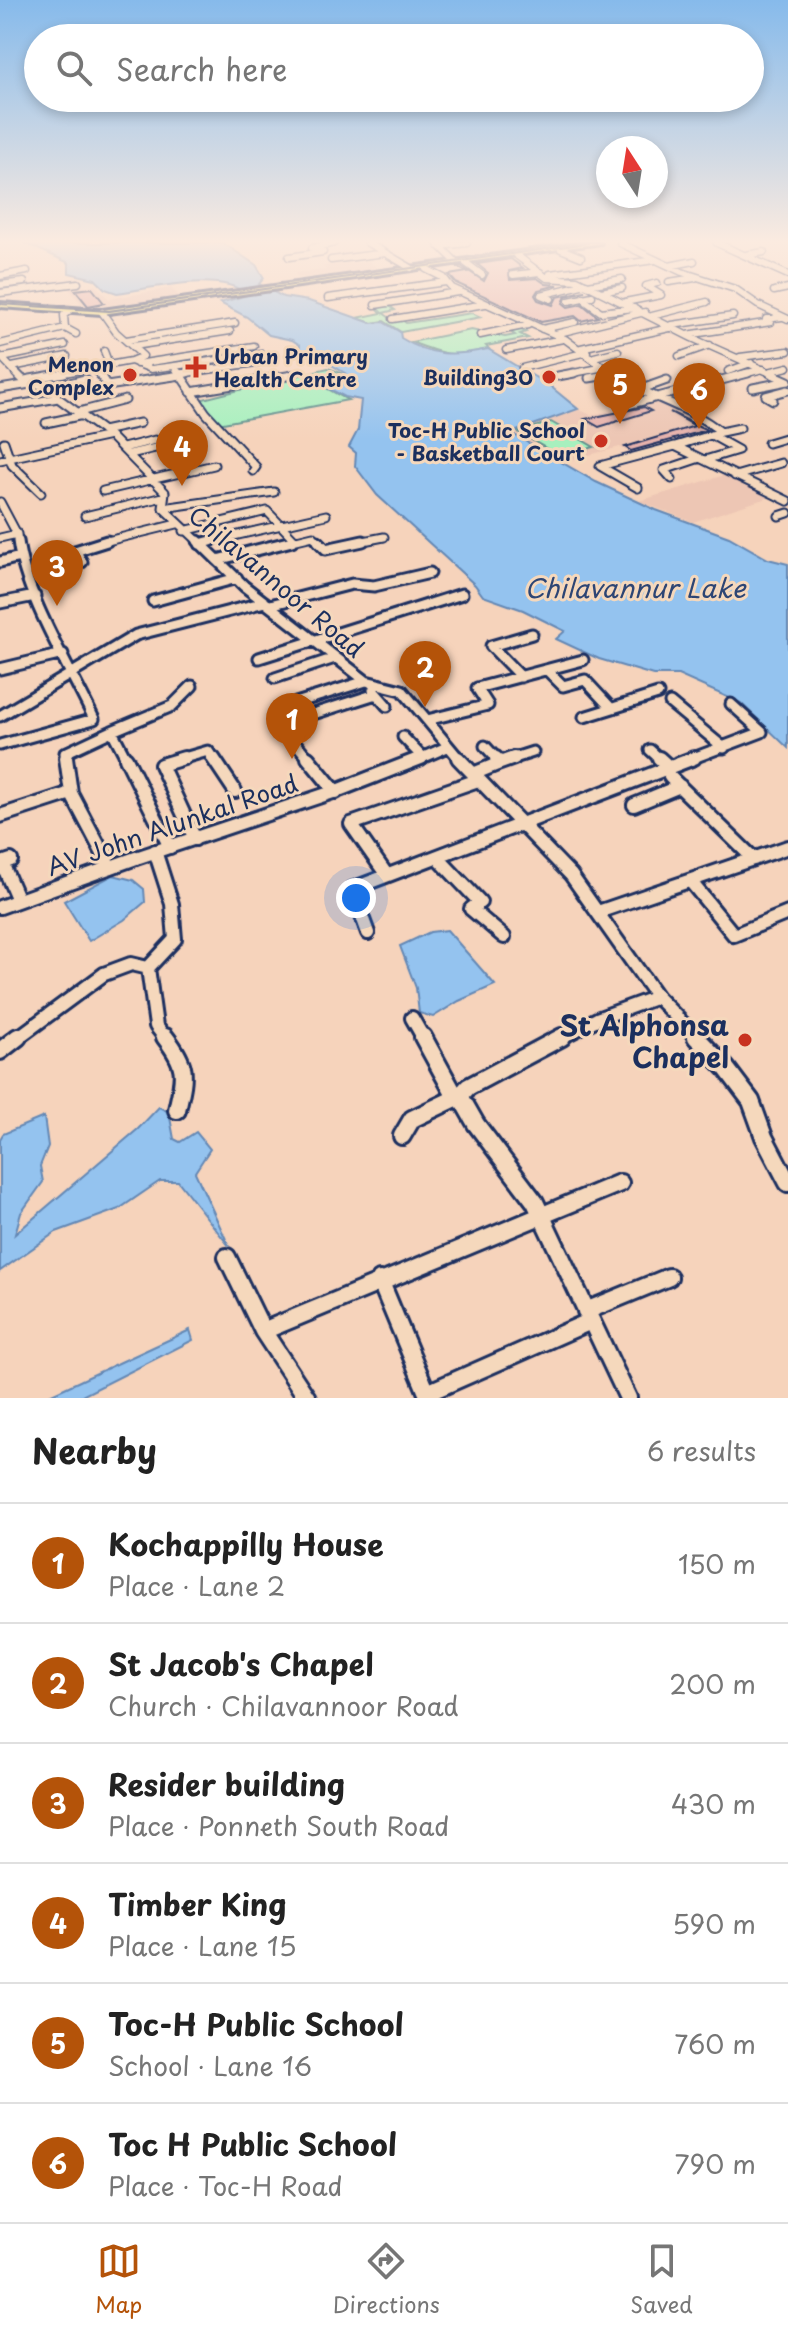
<!DOCTYPE html>
<html lang="en">
<head>
<meta charset="utf-8">
<style>
	body { margin:0; font-family:"Playpen Sans",sans-serif; background:#f2f2f2; color:#222 }
	.compass { position:absolute; left:596px; top:136px; width:72px; height:72px; border-radius:50%; background:#fff; box-shadow:0 4px 12px #0003; rotate:348deg }
	.you { position:absolute; left:356px; top:898px; width:28px; height:28px; margin:-20px; border:6px solid #fff; border-radius:50%; background:#1a73e8; box-shadow:0 0 0 12px #1a73e833 }
	.badge { display:grid; place-items:center; width:52px; height:52px; border-radius:50%; background:#b45309; color:#fff; font-size:26px; font-weight:700 }
	.pin { position:absolute; translate:-50% -66px; filter:drop-shadow(0 2px 4px #0008) }
	.pin::after { content:''; position:absolute; top:42px; width:28px; height:24px; background:inherit; clip-path:polygon(0 0,100% 0,50% 100%) }
	.list { margin:0; padding:0; list-style:none }
	h2 { display:flex; justify-content:space-between; align-items:center; height:104px; margin:0; padding:0 32px; font-size:34px }
	h2 small { font-size:26px; font-weight:400; color:#767676 }
	.list li { display:grid; grid-template-columns:52px 1fr auto; gap:24px; align-items:center; box-sizing:border-box; height:120px; padding:0 32px; border-top:2px solid #e0e0e0 }
	.list b { display:block; font-size:30px; white-space:nowrap }
	.list p { margin:0; font-size:26px; white-space:nowrap; color:#767676 }
	.list em { font-size:26px; font-style:normal; color:#767676 }
	.icon { flex:none; width:44px; height:44px; fill:none; stroke:currentColor; stroke-width:2; stroke-linecap:round; stroke-linejoin:round }
	.map { position:relative; flex:none; width:788px; height:1398px; overflow:hidden }
	.search { position:absolute; background:#fff; box-shadow:0 4px 12px #0003; left:24px; right:24px; top:24px; height:88px; display:flex; align-items:center; gap:20px; box-sizing:border-box; padding:0 28px; border-radius:44px; color:#767676; font-size:30px }
	.sheet { height:824px; background:#fff }
	nav { display:flex; justify-content:space-around; align-items:center; box-sizing:border-box; height:112px; border-top:2px solid #e0e0e0; background:#fff; font-size:22px; color:#767676 }
	nav a { display:grid; justify-items:center; gap:4px }
	nav .on { color:#b45309 }
	.map>svg:first-child { display:block }
	.built { fill:#edc6b4 }
	.green { fill:#a7f0be; stroke:#61908e; stroke-width:2 }
	.water { fill:#94c3ef; stroke:#6488b5; stroke-width:2 }
	.building { fill:#e6b2ac; stroke:#1b2f5e; stroke-width:2 }
	.lines { fill:none; stroke-linecap:round; stroke-linejoin:round }
	.minor-far4-casing { stroke:#1b2f5e; stroke-width:9 }
	.minor-far3-casing { stroke:#1b2f5e; stroke-width:11 }
	.minor-far2-casing { stroke:#1b2f5e; stroke-width:15 }
	.minor-far1-casing { stroke:#1b2f5e; stroke-width:18 }
	.minor-casing { stroke:#1b2f5e; stroke-width:22 }
	.major-casing { stroke:#1b2f5e; stroke-width:6 }
	.minor-far4 { stroke:#f5d8bc; stroke-width:6 }
	.minor-far3 { stroke:#f5d8bc; stroke-width:7 }
	.minor-far2 { stroke:#f5d8bc; stroke-width:9 }
	.minor-far1 { stroke:#f5d8bc; stroke-width:12 }
	.minor { stroke:#f5d8bc; stroke-width:16 }
	.major { fill:#f8e281; fill-rule:evenodd }
	.rail { stroke:#1b2f5e; stroke-width:2 }
	.poi-dot { fill:#c8321e; stroke:#f5d8bc; stroke-width:3 }
	.labels { text-anchor:middle; dominant-baseline:central; stroke-width:6; stroke-linejoin:round; paint-order:stroke }
	.far-poi-label { font-size:20px; font-weight:bold; fill:#1b2f5e; stroke:#f5d8bc; text-anchor:end }
	.street-label { font-size:24px; fill:#1b2f5e; stroke:#f5d8bc }
	.water-label { font-size:26px; font-style:italic; fill:#2d4574; stroke:#f5d8bc }
	.near-poi-label { font-size:28px; font-weight:bold; fill:#1b2f5e; stroke:#f5d8bc; text-anchor:end }
</style>
</head>
<body>
<div class="map">
<svg width="788" height="1398" viewBox="0 0 788 1398">
	<rect width="100%" height="100%" fill="#f6d3bb"/>
	<filter id="ink" filterUnits="userSpaceOnUse"><feTurbulence type="fractalNoise" baseFrequency=".0125" numOctaves="2"/><feDisplacementMap in="SourceGraphic" scale="16" xChannelSelector="R" yChannelSelector="G"/><feConvolveMatrix kernelMatrix="1 2 1 2 8 2 1 2 1" color-interpolation-filters="sRGB"/></filter>
	<g filter="url(#ink)">
		<path class="built" d="M369 261 379 270 298 278 295 273 326 270 323 266Z
			M95 285 109 299 171 288 180 297 85 308 68 288Z
			M658 399 717 432 633 455 620 447 562 462 509 433 578 409 591 415Z
			M728 474 773 496 693 522 639 501Z"/>
		<path class="green" d="M387 304 395 310 383 313 393 320 400 318 406 323 472 313 481 317 401 332 384 321 372 323 357 318 382 313 375 306Z
			M517 328 526 332 520 334 528 338 486 346 489 349C452 357 446 356 411 342L471 330 505 337 515 335 507 330Z
			M328 368 341 373 319 384 348 400 218 424 199 400Z
			M551 422 594 447 561 457 518 432Z"/>
		<path class="water" d="M25 243H223L256 265 264 278 259 284 283 297 309 301 371 323 383 322 400 332 401 338C431 357 455 356 488 349L550 386 578 409 511 433 596 482 656 510 729 537 768 559 788 564V748L741 703 678 675H653L599 659 556 639 565 631 523 610 483 596 475 585 377 495 355 466 356 453 349 447 358 430 361 400 345 397 320 384 345 373 323 360 299 351 300 345 292 340 269 335 247 317 220 303 247 295C223 270 150 289 117 293L105 289 95 279 69 273V263Z
			M113 875 133 880 144 889 145 902 124 920 89 941 64 901Z
			M447 930 495 985 459 1001 433 1017 419 1013 416 988 400 946 430 932Z
			M159 1107 169 1112 174 1139 180 1142 196 1132 210 1149 195 1172 229 1246 178 1181H160L119 1209 56 1232 0 1271V1139L3 1134 44 1117 48 1146 40 1166 43 1182 21 1213 15 1234 138 1129Z
			M190 1330 193 1340 78 1398H43Z"/>
		<path class="building" d="M511 259 523 268 509 271 510 280 537 278 546 284 558 285 538 290 535 295 538 300 553 305 557 297 585 291 566 296 563 303 568 307 582 304 598 317 581 321 575 316 541 322 456 283 449 275 467 272 457 267 461 266 484 281 488 273 477 264Z
			M92 288 104 303 88 306 75 290Z
			M644 407 651 411 599 427 585 419Z
			M670 412 707 430 631 451 625 447 695 426Z"/>
		<g class="lines">
			<g class="minor-far4-casing">
				<path id="minor-far4" d="M368 243 411 268
					M437 243 455 261
					M620 243 682 272 735 289 758 305 788 319
					M717 243 788 275
					M439 246 467 243
					M561 249 581 257
					M516 255 547 278 577 280 692 338 775 375
					M746 255 764 252
					M289 257 323 252 312 248 334 243
					M331 260 385 253
					M466 263 482 275
					M669 266 694 261
					M426 269 444 278 452 288 565 339 614 375
					M550 274 655 260
					M513 275 540 272
					M0 276 27 271
					M669 282 695 278
					M0 285 24 282
					M588 285 622 279
					M774 291 788 288
					M601 292 622 288
					M0 293 78 283
					M328 298 446 282
					M551 299 541 295 586 284
					M569 301 592 296
					M587 302 601 312 634 308
					M625 302 661 295 646 286 657 283
					M375 305 458 292
					M652 316 707 302
					M393 319 485 304
					M672 325 733 316
					M65 328 64 315 69 311
					M65 328 76 334
					M542 329 575 322
					M555 334 645 312
					M480 335 528 325
					M687 335 771 322 766 319 782 317
					M126 340 235 323
					M0 344 65 328
					M134 346 230 331
					M581 348 674 327
					M506 350 563 339
					M104 351 109 364
					M0 356 18 375
					M679 356 710 345
					M594 357 618 351
					M740 357 788 351
					M2 358 65 345
					M131 361 151 369 174 366 180 375
					M137 364 254 346
					M95 366 100 375
					M174 366 262 354
					M12 367 67 356
					M522 368 587 352
					M728 371 751 363
					M768 372 788 367
					M180 374 269 361
					M53 375 131 361 143 356 116 332 102 312
					M563 375 605 367
					M607 375 613 374
					M740 375 763 369"/>
			</g>
			<g class="minor-far3-casing">
				<path id="minor-far3" d="M16 373 23 380 50 388 58 398 110 436 165 492 163 508 200 543
					M99 373 107 386 181 375
					M179 373 206 413 256 467 253 471
					M612 373C645 397 688 405 721 432L675 446 788 501
					M770 373 788 381
					M180 374 187 373
					M558 376 574 373
					M589 378 613 374
					M25 380 64 373
					M50 388 85 379
					M753 388 788 381
					M0 389 30 384
					M639 390 667 380
					M191 392 293 375
					M773 400 766 396 788 390
					M620 407 748 373
					M0 408 58 398
					M79 412 125 400
					M46 423 83 415
					M103 431 140 423
					M721 432 740 428
					M4 442 12 465 41 493
					M768 443 788 437
					M123 448 155 440
					M130 454 164 446
					M0 460 110 436
					M705 460 738 450 711 435
					M735 476 781 463
					M672 479 664 470 700 458
					M638 488 600 466 675 446
					M103 491 214 465
					M0 502 17 534 18 543
					M163 508 274 492
					M85 516 163 497
					M779 516 788 513
					M184 531 267 511 295 540
					M0 538 17 534
					M99 543 177 524
					M203 543 326 515
					M284 543 313 536 320 543
					M353 543 384 537"/>
			</g>
			<g class="minor-far2-casing">
				<path id="minor-far2" d="M198 541 244 586 366 681 402 690 460 760
					M318 541 326 549 363 541
					M200 544 211 541
					M217 560 292 541
					M0 562 20 557
					M82 562 75 551 107 541
					M153 601 237 578
					M0 603 35 596
					M270 605 352 584 374 586 430 573
					M259 658 462 594
					M0 669 63 654
					M547 670 563 686 585 680 611 708
					M521 677 491 646 532 634
					M275 678 335 658
					M373 690 387 706
					M296 703 366 681
					M670 703 724 748
					M310 715 376 694
					M0 716 136 635 265 602
					M584 717 658 694
					M427 720 488 705 477 688 583 660
					M282 727 310 760
					M403 737 423 758
					M0 745 94 719C70 668 25 596 18 541
					M485 746 498 760
					M650 750 661 760
					M66 760 65 753 112 731
					M127 760 112 731 172 706 192 686
					M177 760 208 751 214 760
					M417 760 447 747
					M508 760 533 752
					M688 760 762 732 731 704"/>
			</g>
			<g class="minor-far1-casing">
				<path id="minor-far1" d="M66 758 71 793
					M126 758 170 847
					M184 758 161 765 195 839
					M213 758 235 791
					M308 758 336 792
					M458 758 571 875 657 997 698 1039
					M659 758 670 768
					M500 763 514 758
					M473 774 500 763 496 758
					M670 777 754 859
					M634 805 680 786
					M0 816 71 793 110 867
					M155 851 172 904 175 939 148 968 156 1026 166 1039
					M437 857 480 902 471 909 504 937
					M11 860 2 863 18 900
					M386 874 351 824 478 780
					M691 882 734 935 788 913
					M0 907 136 858 339 790 421 758
					M598 912 788 847
					M368 933 352 889 694 758
					M412 1018 424 1039
					M16 1039 104 974 131 964 148 968
					M558 1039 597 1019 657 997"/>
			</g>
			<g class="minor-casing">
				<path id="minor" d="M165 1037C188 1067 185 1074 177 1110
					M562 1037 468 1087 460 1096 476 1124 535 1202 628 1398
					M696 1037 726 1068 751 1101 764 1137 788 1183
					M0 1051 18 1037
					M402 1136 412 1119 460 1096 453 1092 423 1037
					M227 1257 263 1331 307 1398
					M380 1280 427 1393 591 1321
					M586 1311 669 1277
					M263 1331 620 1183"/>
			</g>
			<g class="major-casing">
				<path id="major" d="M581 243H601L102 314 0 307V303L102 310Z"/>
			</g>
			<use href="#minor-far4" class="minor-far4"/>
			<use href="#minor-far3" class="minor-far3"/>
			<use href="#minor-far2" class="minor-far2"/>
			<use href="#minor-far1" class="minor-far1"/>
			<use href="#minor" class="minor"/>
			<use href="#major" class="major"/>
			<path class="rail" d="M0 304 109 311 588 243"/>
		</g>
	</g>
	<linearGradient id="sky" x2="0" y2="1"><stop stop-color="#86baeb"/><stop offset="0.55" stop-color="#fbebe0"/><stop offset="1" stop-color="#fbebe0" stop-opacity="0"/></linearGradient>
	<rect width="788" height="439" fill="url(#sky)"/>
	<g class="poi-dot">
		<path d="M192 355h8v8h8v8h-8v8h-8v-8h-8v-8h8z"/>
		<circle cx="130" cy="375" r="8"/>
		<circle cx="549" cy="377" r="8"/>
		<circle cx="601" cy="441" r="8"/>
		<circle cx="745" cy="1040" r="8"/>
	</g>
	<g class="labels">
		<g class="far-poi-label">
			<text x="214" y="356" text-anchor="start">Urban Primary<tspan x="214" dy="23">Health Centre</tspan></text>
			<text x="114" y="364">Menon<tspan x="114" dy="23">Complex</tspan></text>
			<text x="533" y="377">Building30</text>
			<text x="585" y="430">Toc-H Public School<tspan x="585" dy="23">- Basketball Court</tspan></text>
		</g>
		<g class="street-label">
			<text transform="translate(277 581) rotate(40)">Chilavannoor Road</text>
			<text transform="translate(172 824) rotate(-19)">AV John Alunkal Road</text>
		</g>
		<g class="water-label">
			<text x="635" y="587">Chilavannur Lake</text>
		</g>
		<g class="near-poi-label">
			<text x="729" y="1024">St Alphonsa<tspan x="729" dy="32">Chapel</tspan></text>
		</g>
	</g>
</svg>
<svg class="compass" viewBox="-18 -18 36 36"><path d="M0-13l5 13h-10z" fill="#e53935"/><path d="M0 13l5-13h-10z" fill="#767676"/></svg>
<div class="you"></div>
<div class="pin badge" style="left:292px;top:759px">1</div>
<div class="pin badge" style="left:425px;top:707px">2</div>
<div class="pin badge" style="left:57px;top:606px">3</div>
<div class="pin badge" style="left:182px;top:486px">4</div>
<div class="pin badge" style="left:620px;top:424px">5</div>
<div class="pin badge" style="left:699px;top:429px">6</div>
<div class="search"><svg class="icon" aria-label="search" viewBox="0 0 24 24"><circle cx="10" cy="10" r="6"/><path d="M15 15l6 6"/></svg>Search here</div>
</div>
<section class="sheet">
<h2>Nearby<small>6 results</small></h2>
<ul class="list">
<li><span class="badge">1</span><div><b>Kochappilly House</b><p>Place · Lane 2</p></div><em>150 m</em></li>
<li><span class="badge">2</span><div><b>St Jacob's Chapel</b><p>Church · Chilavannoor Road</p></div><em>200 m</em></li>
<li><span class="badge">3</span><div><b>Resider building</b><p>Place · Ponneth South Road</p></div><em>430 m</em></li>
<li><span class="badge">4</span><div><b>Timber King</b><p>Place · Lane 15</p></div><em>590 m</em></li>
<li><span class="badge">5</span><div><b>Toc-H Public School</b><p>School · Lane 16</p></div><em>760 m</em></li>
<li><span class="badge">6</span><div><b>Toc H Public School</b><p>Place · Toc-H Road</p></div><em>790 m</em></li>
</ul>
</section>
<nav>
<a class="on"><svg class="icon" aria-label="map" viewBox="0 0 24 24"><path d="M3 6l6-2 6 2 6-2v14l-6 2-6-2-6 2zM9 4v14M15 6v14"/></svg>Map</a>
<a><svg class="icon" aria-label="directions" viewBox="0 0 24 24"><path d="M12 3l9 9-9 9-9-9zM9 14v-3h6M13 9l2 2-2 2"/></svg>Directions</a>
<a><svg class="icon" aria-label="saved" viewBox="0 0 24 24"><path d="M7 4h10v16l-5-4-5 4z"/></svg>Saved</a>
</nav>
</body>
</html>
